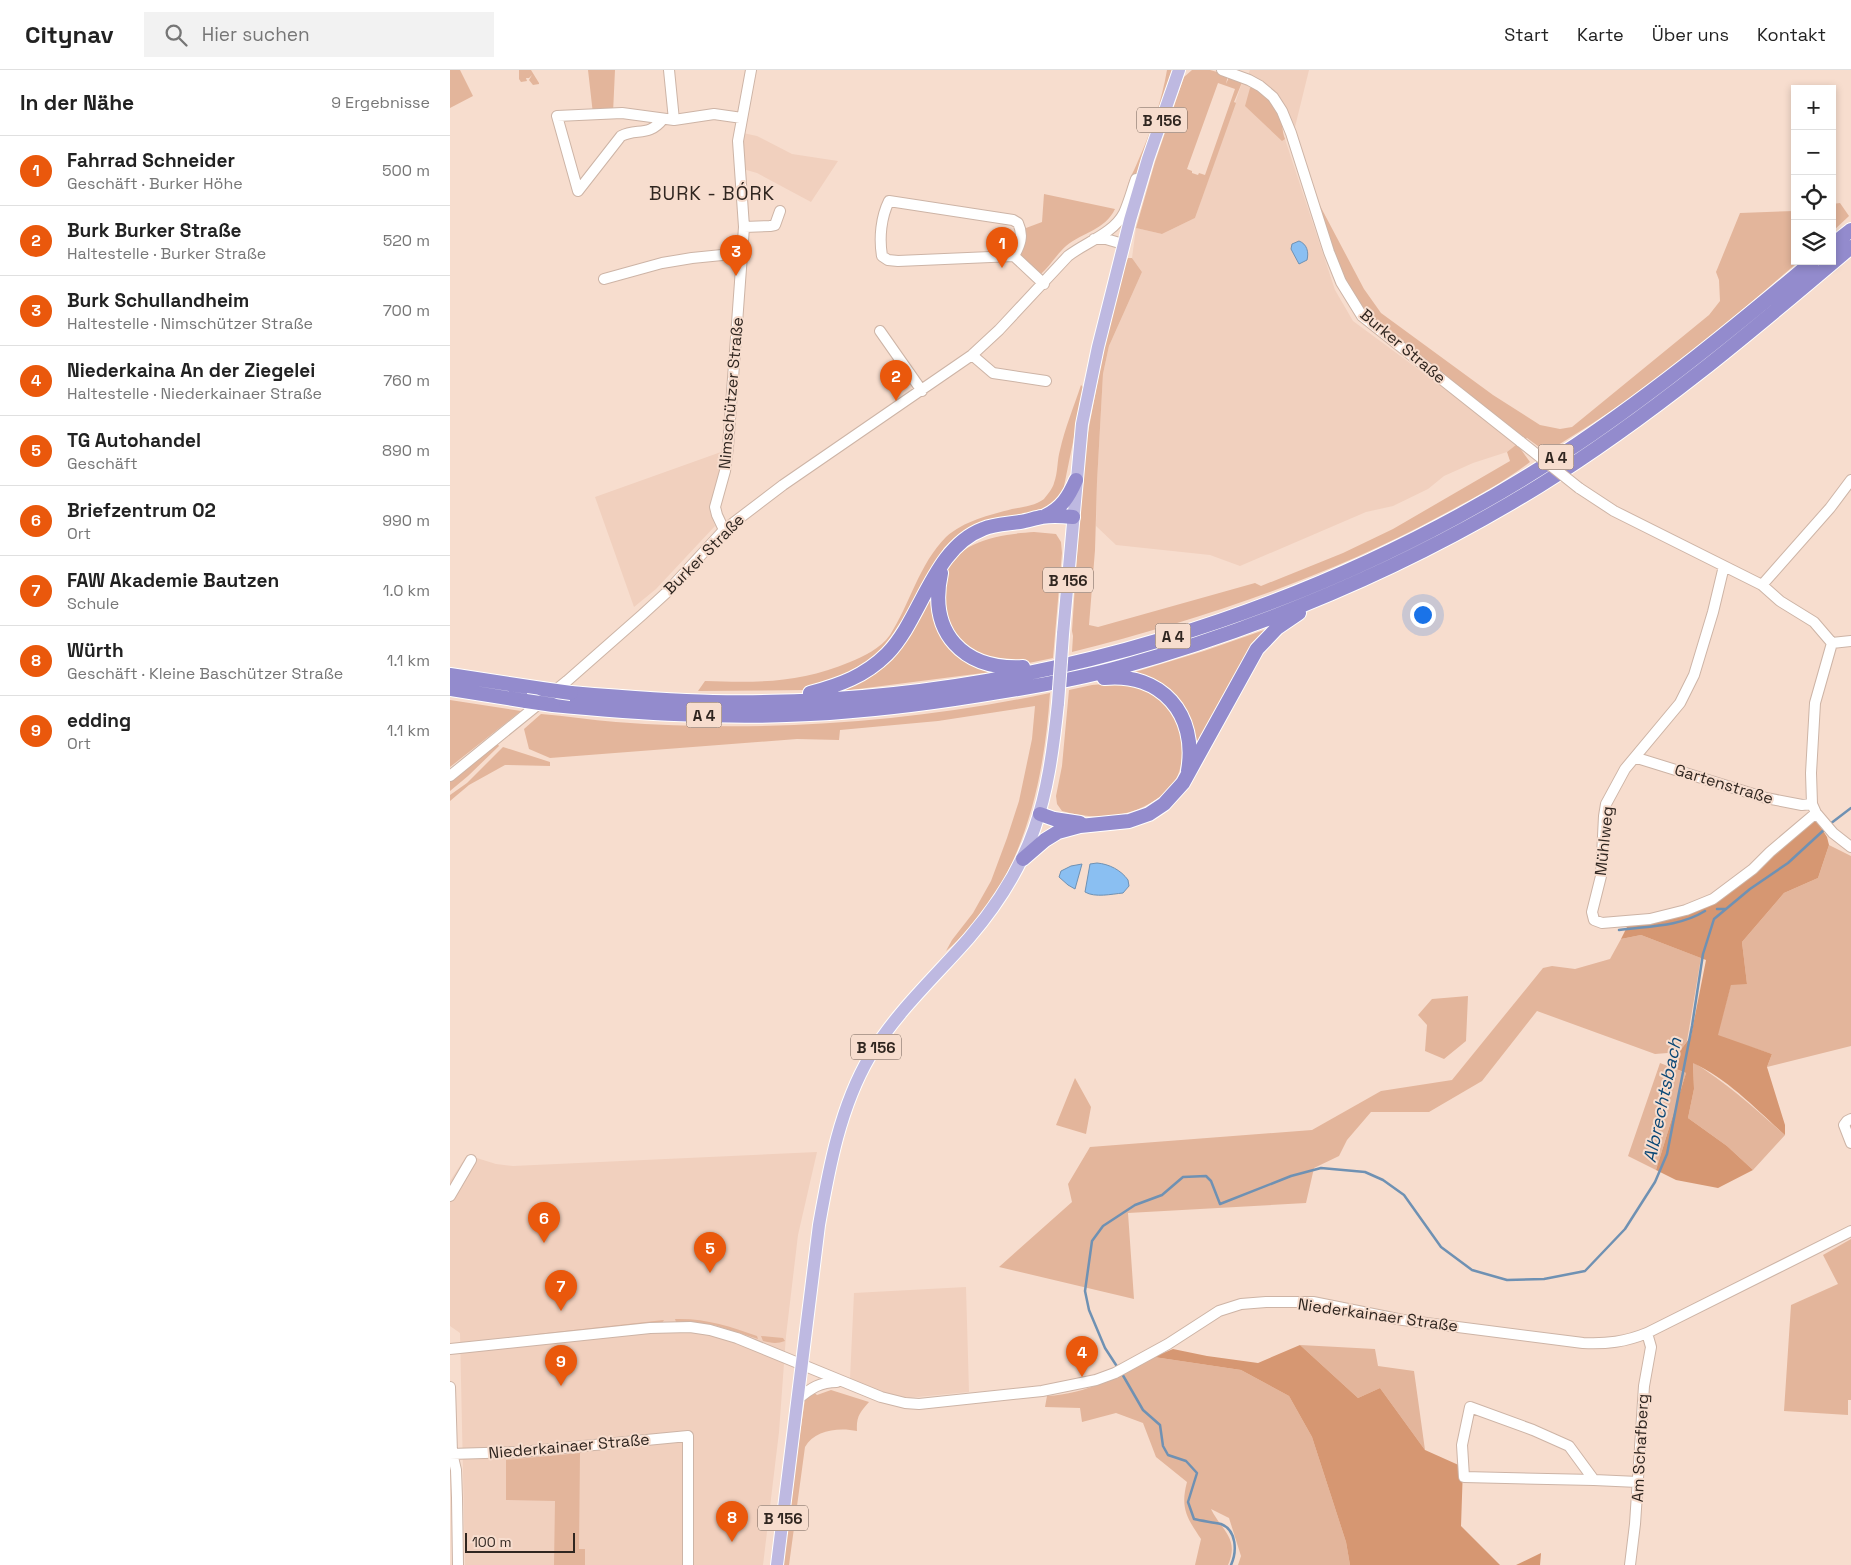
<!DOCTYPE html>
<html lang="de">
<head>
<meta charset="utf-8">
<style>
	body { margin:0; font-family:"Space Grotesk",sans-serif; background:#f2f2f2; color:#222 }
	.controls { position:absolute; right:15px; top:15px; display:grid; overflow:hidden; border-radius:0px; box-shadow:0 2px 8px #0003 }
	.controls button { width:45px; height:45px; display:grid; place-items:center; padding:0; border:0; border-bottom:1px solid #e0e0e0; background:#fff; color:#222; font:25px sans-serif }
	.scale { position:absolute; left:15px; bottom:12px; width:110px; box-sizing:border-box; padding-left:5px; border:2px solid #302620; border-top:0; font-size:14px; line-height:18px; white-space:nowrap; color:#302620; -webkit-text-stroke:4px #f7ddce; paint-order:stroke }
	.you { position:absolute; left:972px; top:544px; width:18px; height:18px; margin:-12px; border:4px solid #fff; border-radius:50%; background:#1a73e8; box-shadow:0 0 0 8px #1a73e833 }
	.badge { display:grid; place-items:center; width:32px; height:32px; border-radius:50%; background:#ea580c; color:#fff; font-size:16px; font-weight:700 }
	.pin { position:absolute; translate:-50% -41px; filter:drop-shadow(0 1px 2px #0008) }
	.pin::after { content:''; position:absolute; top:26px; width:18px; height:15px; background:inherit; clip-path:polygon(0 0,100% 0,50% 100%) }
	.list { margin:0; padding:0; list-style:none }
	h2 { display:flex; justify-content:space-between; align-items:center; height:65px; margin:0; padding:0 20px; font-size:21px }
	h2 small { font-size:16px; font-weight:400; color:#767676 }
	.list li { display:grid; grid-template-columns:32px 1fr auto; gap:15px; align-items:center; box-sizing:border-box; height:70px; padding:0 20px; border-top:1px solid #e0e0e0 }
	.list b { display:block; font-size:19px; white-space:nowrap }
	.list p { margin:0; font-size:16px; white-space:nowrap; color:#767676 }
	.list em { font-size:16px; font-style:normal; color:#767676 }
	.icon { flex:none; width:28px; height:28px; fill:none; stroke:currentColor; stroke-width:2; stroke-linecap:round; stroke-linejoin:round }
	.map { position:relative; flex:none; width:1401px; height:1495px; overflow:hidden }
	header { display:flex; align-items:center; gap:30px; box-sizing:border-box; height:70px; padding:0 25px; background:#fff; border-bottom:1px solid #e0e0e0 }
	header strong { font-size:24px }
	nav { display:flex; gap:28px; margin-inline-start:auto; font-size:18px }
	.search { width:350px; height:45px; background:#f2f2f2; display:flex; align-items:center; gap:12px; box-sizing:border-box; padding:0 18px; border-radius:0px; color:#767676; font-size:19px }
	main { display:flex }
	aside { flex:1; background:#fff }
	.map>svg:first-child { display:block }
	.built { fill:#f1d0be }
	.green { fill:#e3b59b; fill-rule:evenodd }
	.forest { fill:#d69772 }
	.water { fill:#8abff2; stroke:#6f91b3 }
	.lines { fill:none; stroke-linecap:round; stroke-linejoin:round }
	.stream { stroke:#6f91b3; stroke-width:2.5 }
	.minor-casing { stroke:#cdb4a6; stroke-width:12 }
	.major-casing { stroke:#fff; stroke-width:14 }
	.highway-casing { stroke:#fff; stroke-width:16 }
	.minor { stroke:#fff; stroke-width:10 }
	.major { stroke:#beb9e1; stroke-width:12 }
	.highway { stroke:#938bcd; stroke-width:14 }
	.minor-bridge-casing { stroke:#cdb4a6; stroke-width:12; stroke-linecap:butt }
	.major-bridge-casing { stroke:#fff; stroke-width:14; stroke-linecap:butt }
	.highway-bridge-casing { stroke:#fff; stroke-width:16; stroke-linecap:butt }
	.minor-bridge { stroke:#fff; stroke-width:10 }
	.major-bridge { stroke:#beb9e1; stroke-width:12 }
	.highway-bridge { stroke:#938bcd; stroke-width:14 }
	.labels { text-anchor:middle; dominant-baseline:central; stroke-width:4; stroke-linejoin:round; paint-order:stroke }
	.shield { fill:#f7ddce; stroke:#6c5d54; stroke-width:1 }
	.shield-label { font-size:15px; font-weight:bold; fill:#302620 }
	.street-label { font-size:16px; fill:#302620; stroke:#f7ddce }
	.water-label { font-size:18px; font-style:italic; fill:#0b4876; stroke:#f7ddce }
	.quarter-label { font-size:19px; letter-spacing:1px; fill:#302620; stroke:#f7ddce }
</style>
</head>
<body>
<header>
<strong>Citynav</strong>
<div class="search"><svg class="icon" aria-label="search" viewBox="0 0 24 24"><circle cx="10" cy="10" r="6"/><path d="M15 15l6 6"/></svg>Hier suchen</div>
<nav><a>Start</a><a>Karte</a><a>Über uns</a><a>Kontakt</a></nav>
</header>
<main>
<aside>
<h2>In der Nähe<small>9 Ergebnisse</small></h2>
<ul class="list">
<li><span class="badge">1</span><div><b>Fahrrad Schneider</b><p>Geschäft · Burker Höhe</p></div><em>500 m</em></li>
<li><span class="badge">2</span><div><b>Burk Burker Straße</b><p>Haltestelle · Burker Straße</p></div><em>520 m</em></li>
<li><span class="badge">3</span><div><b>Burk Schullandheim</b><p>Haltestelle · Nimschützer Straße</p></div><em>700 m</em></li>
<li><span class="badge">4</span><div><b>Niederkaina An der Ziegelei</b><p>Haltestelle · Niederkainaer Straße</p></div><em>760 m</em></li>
<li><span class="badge">5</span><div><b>TG Autohandel</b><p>Geschäft</p></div><em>890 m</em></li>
<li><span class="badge">6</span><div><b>Briefzentrum 02</b><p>Ort</p></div><em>990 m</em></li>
<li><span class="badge">7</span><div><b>FAW Akademie Bautzen</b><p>Schule</p></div><em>1.0 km</em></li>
<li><span class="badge">8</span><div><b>Würth</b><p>Geschäft · Kleine Baschützer Straße</p></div><em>1.1 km</em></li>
<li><span class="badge">9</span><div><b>edding</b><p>Ort</p></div><em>1.1 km</em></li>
</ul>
</aside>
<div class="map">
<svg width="1401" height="1495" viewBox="0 0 1401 1495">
	<rect width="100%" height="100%" fill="#f7ddce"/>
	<path class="built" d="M800 0H859L844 61 798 5Z
		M793 10 812 22 831 49 832 60 885 220 903 251 1002 324 1067 374 1057 382 1023 393 994 406 978 419 943 436 916 442 790 496 760 485 666 475 646 456 647 412 653 304 659 276 692 202 682 188 686 158 712 164 745 148Z
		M293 63 307 66 342 84 388 91 361 132 307 103 293 99 292 82Z
		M271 382V395L260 442 265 456 206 519 184 537 145 427Z
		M367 1082 348 1165 336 1266 329 1362 313 1495H15L10 1263 0 1256V1111L17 1085 46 1094 63 1096Z
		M516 1217 519 1322 458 1328 439 1325 400 1309 404 1223Z"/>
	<path class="green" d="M0 0H10L23 26 0 38Z
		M69 0H81L89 13V14L83 15 79 10 82 5 79 8H76L77 11 71 12 69 9Z
		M138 0H165L163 43 143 44Z
		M717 0H723L692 91 677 127C676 112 683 104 688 91 701 62 712 30 717 0Z
		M742 0H760L778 5 776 14 780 5 793 10 784 32 786 33 745 148 712 164 686 158 705 92 734 7ZM768 13 785 19 755 105 749 103 748 105 742 103V101L737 99Z
		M804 17C815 26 826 34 831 48 833 55 832 62 835 69L832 71 795 36 800 18Z
		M858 113 914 219 931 243 1043 325 1090 355 1110 359 1122 357 1259 245 1270 231 1269 210 1266 202 1290 143 1345 141V191H1349C1269 261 1188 329 1096 382L1077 368 1071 371 913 245 899 226Z
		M594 124 665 139C655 160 633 162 616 176 607 184 600 196 590 205L570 184 575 172 576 158 592 152Z
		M1390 133 1399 146 1382 162V134Z
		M678 188H682L692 202 659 276 653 304 647 412 645 480 639 555 648 557 805 513 811 516 893 483 943 459 1060 391 1057 382 1067 374 1080 392C1053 413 1020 430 990 446 873 509 750 550 622 582L623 566 622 561 632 408 637 368 655 272 672 201Z
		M631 315 634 318 612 426 600 440 515 462 503 470 494 478 488 488 446 567 414 598 357 620 248 621 255 611C308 613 350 613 400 592 414 586 430 579 440 565 460 534 469 494 496 467 514 451 539 445 562 439 572 437 585 436 594 429 597 425 603 418 604 413 608 403 607 390 610 380 615 358 624 336 631 315Z
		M584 462 606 464 611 472 612 483 603 588 574 594 520 584 491 541C492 530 492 517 495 506 505 470 553 464 584 462Z
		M481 517 488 552 540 599 541 602 393 621 395 618 414 608Z
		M830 553 744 691 735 640 682 603 754 581 820 558 819 555Z
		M664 613C670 614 677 614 683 615 714 622 734 652 732 683 732 692 730 702 726 709 702 746 651 753 612 741L607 734 606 726 612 696 619 620 642 615Z
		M600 623C594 715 571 819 496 881L502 870 523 843 541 811 557 768 569 731 582 669 585 636 488 651 390 660 389 670 347 669 100 688 79 679 74 659 91 644C116 646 141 650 166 652 312 663 457 653 600 623Z
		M0 630 71 641 0 697Z
		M47 673 49 676 18 706 0 721V711Z
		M53 677 100 692V696L55 695 19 715 0 731V725L17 713Z
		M1379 775 1401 786V976L1317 997 1322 984 1267 966 1281 914H1297L1292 872 1334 823 1368 808Z
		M1191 865 1251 888 1237 971 1230 982 1205 984 1087 941 1032 1011 979 1042H921L897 1070 889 1086 864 1098 856 1133 678 1143 684 1229 549 1197 622 1132 618 1114 640 1077 862 1060 931 1021 1002 1010 1093 898 1102 896 1125 899 1160 889 1171 869Z
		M1018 926 1016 971 994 989 975 981 977 955 968 945 982 929Z
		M1243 992C1277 1013 1305 1039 1335 1065L1303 1100 1277 1076 1238 1048 1244 1019Z
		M1210 993 1236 1003 1206 1100 1178 1086Z
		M625 1008 641 1037 636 1064 606 1055Z
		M1401 1169V1330H1398V1345L1334 1341 1341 1235 1388 1214 1373 1185Z
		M225 1249C254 1248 280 1256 307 1266L308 1269 264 1255 226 1252Z
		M214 1250 212 1253 86 1265 87 1264Z
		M311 1266 333 1268 335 1271C327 1274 321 1273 313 1271Z
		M850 1275 925 1279 928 1296 964 1301 975 1380 930 1318 908 1328Z
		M704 1287 791 1300 839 1326 862 1367 896 1472 900 1495H788L791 1486 779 1448 761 1439C771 1460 790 1468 778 1495H745L751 1469C737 1448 730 1438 737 1412L706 1387 693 1353 666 1343 632 1352 630 1338 595 1337 597 1326C636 1324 670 1306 704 1287Z
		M381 1320 419 1332C410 1342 406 1347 407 1361 389 1357 364 1360 355 1377L339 1495H331L355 1329 362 1321 367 1325Z
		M130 1383 129 1479H135V1495H104L105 1431 56 1430V1390Z"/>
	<path class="forest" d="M1365 748 1377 767 1379 775 1368 808 1334 823 1292 872 1297 914 1281 915 1268 965 1322 984 1317 997 1335 1055V1065C1307 1040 1278 1009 1243 993L1244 1019 1238 1048 1277 1076 1303 1100 1268 1118 1226 1110 1206 1100 1236 1003 1219 996 1241 966 1256 890 1191 865 1171 869 1180 851 1250 835Z
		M850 1275 908 1328 930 1318 975 1380 1013 1397 1011 1456 1050 1495H900L896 1472 862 1367 839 1326 791 1300 704 1287 723 1279 757 1286 808 1293Z
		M1091 1483 1090 1495H1066Z"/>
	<path class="water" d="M849 171C857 174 859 182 857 190L849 194 841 179 842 174Z
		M647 793C659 794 671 800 678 810L679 816 673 823C662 824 645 828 635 822L640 794Z
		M632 794 625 819 618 815 609 807 611 801 621 796Z"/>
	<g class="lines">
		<path class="stream" d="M1380 754 1401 738
			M1267 839H1275
			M1169 860C1198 856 1229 857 1255 841
			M668 1298 655 1278 639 1240 635 1221 642 1171 653 1156 685 1135 712 1125 733 1107 756 1106 761 1111 770 1134 841 1106 871 1098 915 1102 933 1110 954 1125 991 1177 1022 1200 1057 1210 1094 1209 1135 1201 1175 1159 1205 1112 1217 1084 1242 956 1253 884 1264 849 1300 819 1338 793 1376 758
			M671 1302 693 1340 710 1355 713 1376 718 1385 736 1391 747 1403 738 1432 744 1449C752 1451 762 1452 771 1454 787 1460 787 1482 781 1495"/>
		<g class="minor-casing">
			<path id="minor" d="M219 0 224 50
				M772 0 799 10 810 16 823 27 832 41 841 63 879 182 891 212 912 246 1071 372
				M128 121 107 46 172 43 224 50 264 44 292 48
				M128 121 171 66C187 58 199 67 213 49
				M294 157 320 156 325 155 330 141
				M644 169H656L673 174
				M564 186C570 175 574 166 568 153L563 150 439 131C431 147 429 168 432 186L438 190 448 191 564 186 594 214
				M154 209 212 193 242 188 292 183
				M430 261 472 321
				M522 285 543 303 596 311
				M1129 418 1164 441 1312 515 1330 531 1364 552 1382 573 1365 633 1361 703 1362 734 1366 743 1383 763 1401 777
				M274 460 267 445 265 437 275 401 278 377 294 157 288 71 301 0
				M1274 496 1263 542 1244 605 1230 633 1175 699 1156 734 1154 746 1151 806 1142 842 1144 850 1152 853 1200 849 1236 840 1263 829 1303 799 1320 782 1366 743
				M1312 515 1380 438 1401 410
				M1382 573 1401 571
				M1187 688 1316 728 1352 735 1362 734
				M0 706 117 611 192 545 216 523 274 460 333 415 522 285 549 260 618 186C636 172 663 164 674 143 679 132 682 120 686 109
				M1401 1049 1397 1051 1394 1055 1401 1073
				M0 1126 21 1090
				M0 1279 200 1258 240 1257 260 1260 287 1268 431 1327 455 1333 469 1334 592 1321 646 1310 665 1303 718 1274 769 1241 791 1234 816 1232H863L953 1250 1133 1273C1157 1274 1175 1272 1197 1263L1401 1161
				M0 1317 2 1383 6 1400 7 1428 8 1495
				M348 1329C361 1318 370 1312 387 1312
				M0 1384 71 1382 238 1366V1495
				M1144 1410 1014 1407 1012 1375 1020 1337 1083 1360 1119 1376 1144 1410 1188 1412
				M1180 1495 1185 1454 1194 1316 1201 1277 1197 1263"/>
		</g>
		<g class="major-casing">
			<path id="major" d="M613 564 632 354 648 277 680 150 698 89 729 0
				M327 1495 369 1155C379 1098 390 1037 420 986 447 941 485 907 519 868 585 791 598 731 608 633"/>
		</g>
		<g class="highway-casing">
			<path id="highway" d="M1382 175 1401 160
				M595 446C612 438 619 426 626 410
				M491 503C478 563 513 600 573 597
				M0 605 92 619
				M654 608C711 602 748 644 738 701
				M0 619 76 631
				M121 623C168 627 216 631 263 632 568 638 874 543 1126 375 1209 319 1287 255 1363 191
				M360 623C390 615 415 606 437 584 472 548 483 478 533 459 544 454 557 454 570 452 578 451 585 448 592 447 602 445 613 446 623 447
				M103 635C189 643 274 649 360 644 417 641 474 634 530 625 577 618 625 610 671 597 817 556 959 496 1089 416 1200 347 1301 262 1401 177
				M590 744 604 749 630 753
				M573 789 595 770 608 762 630 756 679 751 699 744 714 734 733 713 807 579 827 558 849 543"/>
		</g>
		<use href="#minor" class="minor"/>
		<use href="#major" class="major"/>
		<use href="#highway" class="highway"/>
		<g class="minor-bridge-casing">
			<path id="minor-bridge" d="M1071 372 1129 418"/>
		</g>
		<g class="major-bridge-casing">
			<path id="major-bridge" d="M608 633 613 564"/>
		</g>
		<g class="highway-bridge-casing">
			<path id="highway-bridge" d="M92 619 121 623
				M76 631 103 635"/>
		</g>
		<use href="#minor-bridge" class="minor-bridge"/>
		<use href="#major-bridge" class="major-bridge"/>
		<use href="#highway-bridge" class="highway-bridge"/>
	</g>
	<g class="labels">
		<g class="shield">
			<rect x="687" y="37.5" width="50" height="25" rx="4"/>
			<rect x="1088.5" y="374.5" width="35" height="25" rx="4"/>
			<rect x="593" y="497.5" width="50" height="25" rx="4"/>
			<rect x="705.5" y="553.5" width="35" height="25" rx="4"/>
			<rect x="236.5" y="632.5" width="35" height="25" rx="4"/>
			<rect x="401" y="964.5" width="50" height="25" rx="4"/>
			<rect x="308" y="1435.5" width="50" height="25" rx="4"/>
		</g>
		<g class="shield-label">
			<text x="712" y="50">B 156</text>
			<text x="1106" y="387">A 4</text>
			<text x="618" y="510">B 156</text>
			<text x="723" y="566">A 4</text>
			<text x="254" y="645">A 4</text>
			<text x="426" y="977">B 156</text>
			<text x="333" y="1448">B 156</text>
		</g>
		<g class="street-label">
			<text transform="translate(953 276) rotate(40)">Burker Straße</text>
			<text transform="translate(281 323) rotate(-85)">Nimschützer Straße</text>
			<text transform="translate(254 484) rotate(-45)">Burker Straße</text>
			<text transform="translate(1274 714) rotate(17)">Gartenstraße</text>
			<text transform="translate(1154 771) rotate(-84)">Mühlweg</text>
			<text transform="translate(928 1245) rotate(8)">Niederkainaer Straße</text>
			<text transform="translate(119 1376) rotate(-5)">Niederkainaer Straße</text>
			<text transform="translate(1190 1378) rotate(-87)">Am Schafberg</text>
		</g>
		<g class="water-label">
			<text transform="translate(1212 1030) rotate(-78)">Albrechtsbach</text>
		</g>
		<g class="quarter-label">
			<text x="262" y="123">BURK - BÓRK</text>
		</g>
	</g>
</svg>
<div class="controls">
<button>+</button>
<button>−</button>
<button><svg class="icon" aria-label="locate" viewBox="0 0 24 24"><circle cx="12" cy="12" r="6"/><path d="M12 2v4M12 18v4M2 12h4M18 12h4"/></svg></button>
<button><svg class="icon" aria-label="layers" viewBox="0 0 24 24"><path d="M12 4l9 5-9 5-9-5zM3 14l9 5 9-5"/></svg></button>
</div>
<div class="scale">100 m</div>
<div class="you"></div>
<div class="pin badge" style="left:552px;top:198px">1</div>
<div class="pin badge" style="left:446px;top:331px">2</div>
<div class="pin badge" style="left:286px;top:206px">3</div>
<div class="pin badge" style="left:632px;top:1307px">4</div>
<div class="pin badge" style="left:260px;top:1203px">5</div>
<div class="pin badge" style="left:94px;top:1173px">6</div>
<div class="pin badge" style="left:111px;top:1241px">7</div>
<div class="pin badge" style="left:282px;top:1472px">8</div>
<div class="pin badge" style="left:111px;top:1316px">9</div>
</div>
</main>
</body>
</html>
